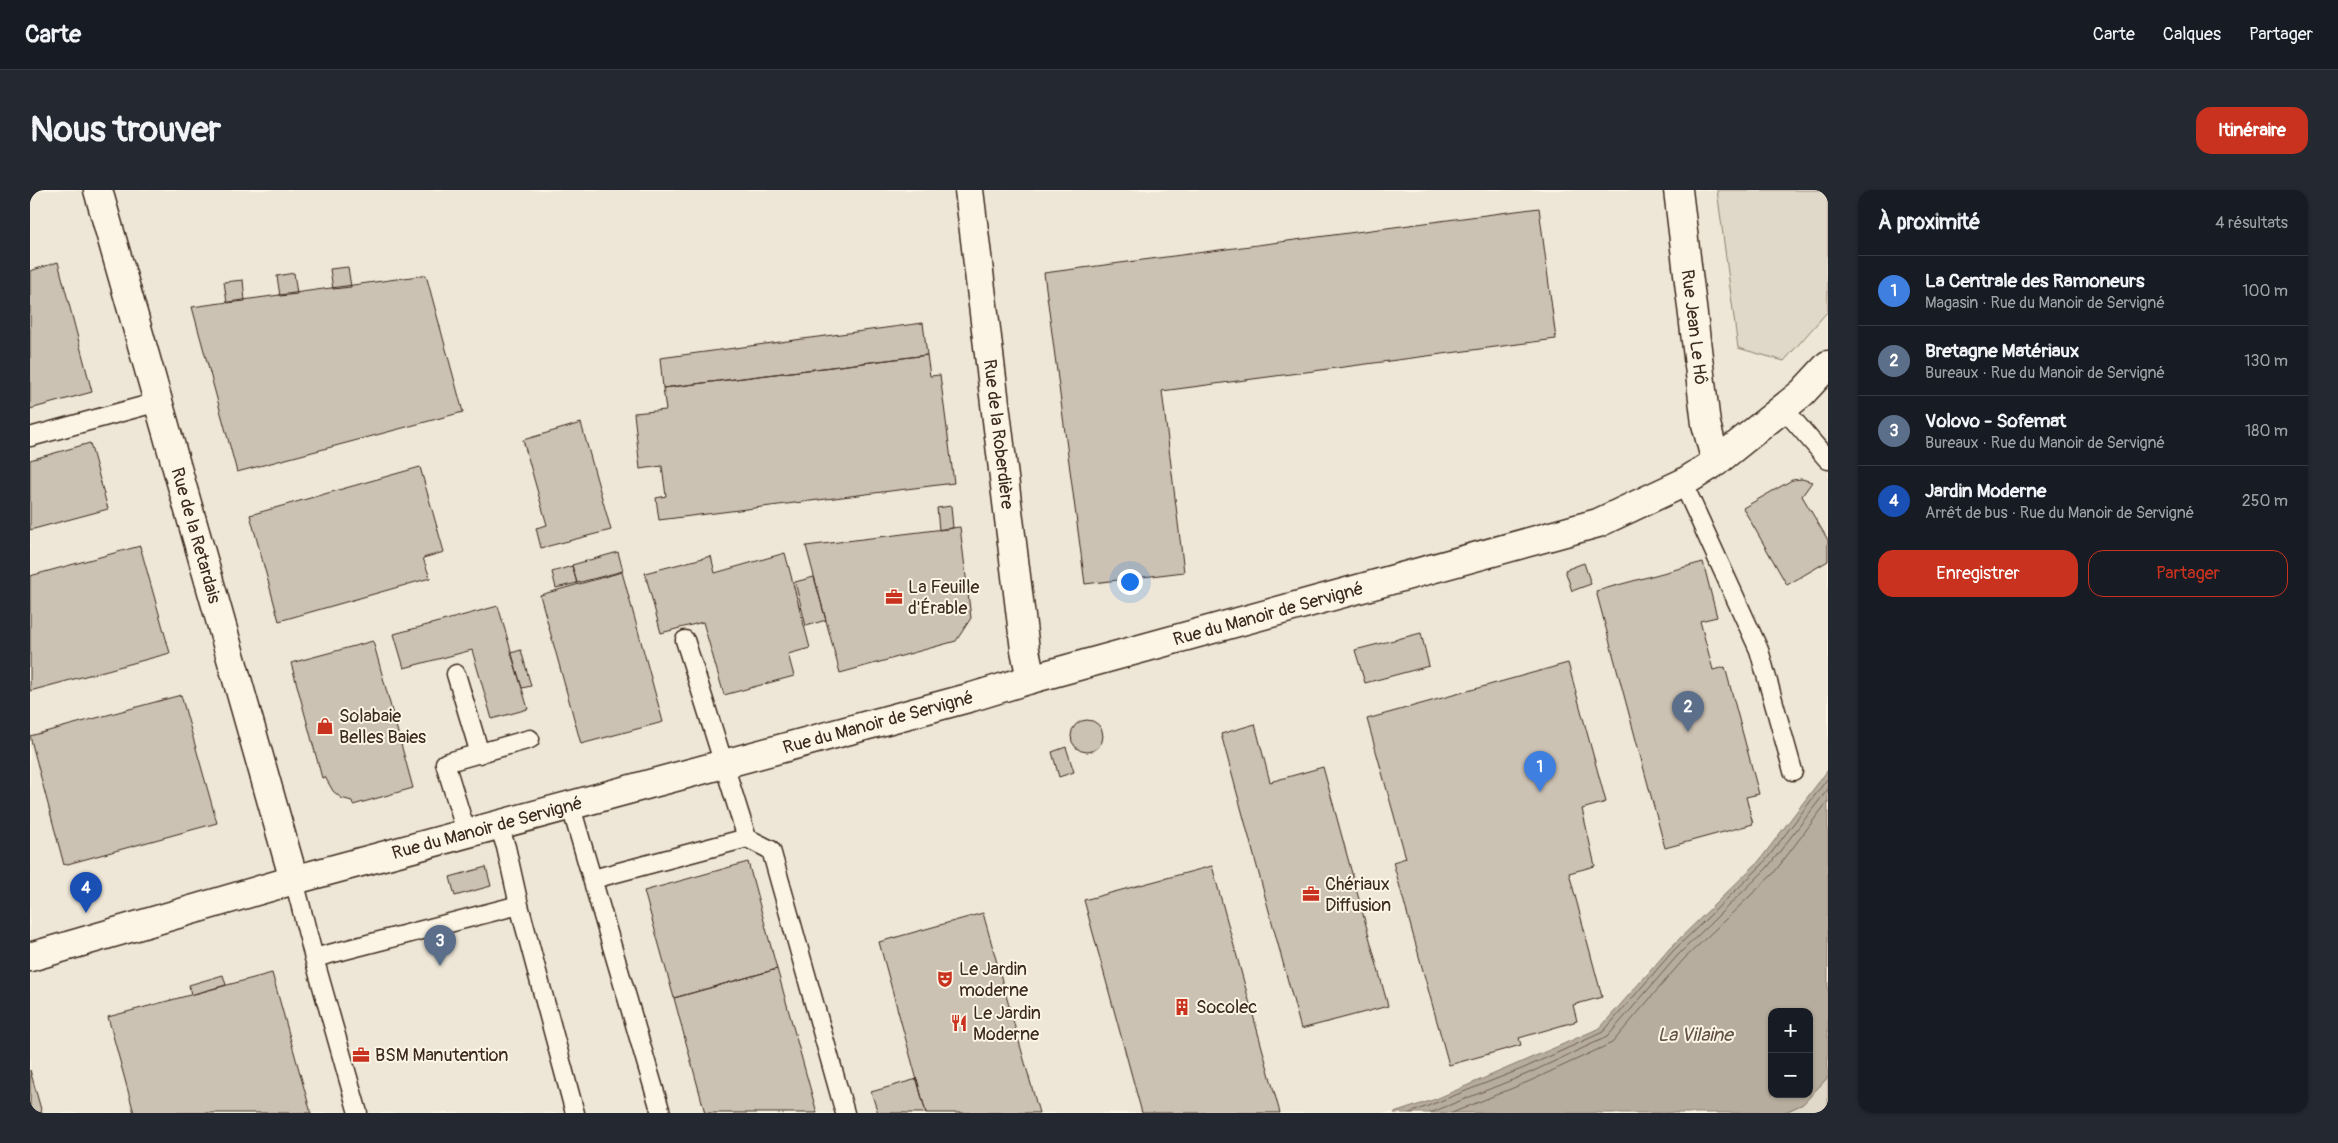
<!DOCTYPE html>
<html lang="fr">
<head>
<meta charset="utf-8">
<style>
	body { margin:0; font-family:Pangolin,sans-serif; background:#242831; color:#f1f3f6 }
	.controls { position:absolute; right:15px; bottom:15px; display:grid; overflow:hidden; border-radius:10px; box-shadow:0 1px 4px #0004 }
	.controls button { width:45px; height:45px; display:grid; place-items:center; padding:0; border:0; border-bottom:1px solid #363941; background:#171b24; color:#f1f3f6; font:25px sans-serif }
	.you { position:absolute; left:1099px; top:391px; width:18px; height:18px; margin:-12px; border:4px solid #fff; border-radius:50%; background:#1a73e8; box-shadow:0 0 0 8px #1a73e833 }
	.badge { display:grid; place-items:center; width:32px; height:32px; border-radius:50%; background:#c8321e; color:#fff; font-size:16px; font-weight:700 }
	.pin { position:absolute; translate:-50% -41px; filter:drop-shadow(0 1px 2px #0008) }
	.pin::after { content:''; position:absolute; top:26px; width:18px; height:15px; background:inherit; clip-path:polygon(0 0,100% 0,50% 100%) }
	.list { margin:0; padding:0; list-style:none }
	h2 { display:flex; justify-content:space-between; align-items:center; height:65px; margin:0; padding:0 20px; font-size:21px }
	h2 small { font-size:16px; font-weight:400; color:#9ea1a6 }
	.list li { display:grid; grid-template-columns:32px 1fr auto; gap:15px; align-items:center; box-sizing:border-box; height:70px; padding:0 20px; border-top:1px solid #363941 }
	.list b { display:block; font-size:19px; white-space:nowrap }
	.list p { margin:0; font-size:16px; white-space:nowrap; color:#9ea1a6 }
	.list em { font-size:16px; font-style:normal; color:#9ea1a6 }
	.actions { display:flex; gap:10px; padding:15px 20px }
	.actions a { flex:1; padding:11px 0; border:1px solid #c8321e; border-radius:15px; text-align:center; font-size:18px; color:#c8321e }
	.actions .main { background:#c8321e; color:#fff }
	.map { position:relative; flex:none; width:1798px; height:923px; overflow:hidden; border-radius:15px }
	header { display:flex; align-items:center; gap:30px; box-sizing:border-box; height:70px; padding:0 25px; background:#171b24; border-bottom:1px solid #363941 }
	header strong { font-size:24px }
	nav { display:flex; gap:28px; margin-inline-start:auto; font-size:18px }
	.intro { display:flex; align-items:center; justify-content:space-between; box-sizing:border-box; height:120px; padding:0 30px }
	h1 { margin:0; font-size:35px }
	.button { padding:12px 22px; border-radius:15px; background:#c8321e; color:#fff; font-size:18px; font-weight:700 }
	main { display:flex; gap:30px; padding:0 30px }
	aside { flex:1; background:#171b24; border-radius:15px; box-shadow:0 1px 4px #0004 }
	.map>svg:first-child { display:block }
	.built { fill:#eee6d6 }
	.green { fill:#e0d8c8; stroke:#8e8173 }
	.water { fill:#b7ad9e; stroke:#85796b; fill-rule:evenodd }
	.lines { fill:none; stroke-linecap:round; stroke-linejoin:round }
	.shore { stroke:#6d5e51; stroke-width:1 }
	.building { fill:#ccc2b3; stroke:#3b2a1e }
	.lane-casing { stroke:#3b2a1e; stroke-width:21 }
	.street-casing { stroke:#3b2a1e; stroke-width:31 }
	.secondary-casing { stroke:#3b2a1e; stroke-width:31 }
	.lane { stroke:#fcf5e5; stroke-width:18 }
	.street { stroke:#fcf5e5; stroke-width:28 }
	.secondary { stroke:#fcf5e5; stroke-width:28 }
	.labels { text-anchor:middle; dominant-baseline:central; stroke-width:4; stroke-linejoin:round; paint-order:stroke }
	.street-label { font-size:18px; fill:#3b2a1e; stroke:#fcf5e5 }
	.poi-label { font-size:18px; fill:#3b2a1e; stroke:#fcf5e5; text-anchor:start }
	.water-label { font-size:19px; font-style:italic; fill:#605144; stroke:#fcf5e5 }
</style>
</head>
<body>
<header>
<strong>Carte</strong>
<nav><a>Carte</a><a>Calques</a><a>Partager</a></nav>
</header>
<div class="intro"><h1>Nous trouver</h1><a class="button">Itinéraire</a></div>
<main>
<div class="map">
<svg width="1798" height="923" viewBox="0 0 1798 923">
	<rect width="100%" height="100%" fill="#fcf5e5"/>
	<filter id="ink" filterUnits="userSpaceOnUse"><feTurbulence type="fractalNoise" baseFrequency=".02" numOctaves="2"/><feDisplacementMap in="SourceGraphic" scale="10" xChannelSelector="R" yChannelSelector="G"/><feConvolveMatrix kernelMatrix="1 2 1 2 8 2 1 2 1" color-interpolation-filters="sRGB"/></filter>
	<g filter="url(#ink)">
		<path class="built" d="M0 0H1798V594L1729 671 1617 781 1591 817 1570 839 1531 853 1492 873 1406 909 1364 923H0Z"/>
		<path class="green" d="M1687 0H1798V121L1754 171 1708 158Z
			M1798 887V923H1753L1773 914Z"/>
		<path class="water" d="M1798 580V887L1773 914 1753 923H1364L1406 909 1570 838 1640 758 1729 671ZM1742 822H1779V904H1742Z"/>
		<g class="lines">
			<path class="shore" d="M1380 923 1494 878 1573 842 1643 761 1733 674 1798 588
				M1400 923 1497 884 1577 847 1648 765 1737 678 1798 599
				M1422 923 1500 891 1582 853 1653 770 1743 684 1798 611"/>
		</g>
		<path class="building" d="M1509 18 1526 149 1132 201 1154 382 1055 394 1014 83Z
			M28 72 62 202 0 219V81Z
			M318 77 321 97 303 99 300 79Z
			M264 83 267 104 250 106 247 86Z
			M396 85 433 222 207 282 162 117Z
			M213 90 215 111 197 113 194 92Z
			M893 133 897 165 633 198 630 168Z
			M897 165 900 186 910 185 924 293 629 330 626 308 636 306 632 276 610 279 604 223 636 220 633 198Z
			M551 233 581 340 511 358 506 338 517 335 493 250Z
			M60 253 78 319 0 340V270Z
			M390 277 414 362 393 368 400 388 249 431 220 325Z
			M1772 289 1782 292 1772 306 1798 350V371L1757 395 1713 318 1762 290Z
			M921 316 923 338 909 340 907 318Z
			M930 337 941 428 926 451 810 483 776 356Z
			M110 356 140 463 0 501V386Z
			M588 362 593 381 547 393 542 375Z
			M755 363 780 458 758 464 764 486 694 505 673 432 631 443 615 383 681 366 685 383Z
			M1673 372 1687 427 1670 431 1683 480 1695 477 1729 604 1716 607 1723 634 1635 658 1566 401Z
			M1554 373 1561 394 1542 401 1535 380Z
			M542 376 547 393 526 398 522 382Z
			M592 382 633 532 551 554 510 405Z
			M784 387 796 430 776 436 765 392Z
			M468 416 498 519 462 529 442 460 374 478 364 444Z
			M1391 443 1399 476 1335 493 1325 460Z
			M343 451 383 598 323 615 322 611 311 608 303 601 295 587 292 588 261 473Z
			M491 460 501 496 492 498 481 463Z
			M1538 473 1576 612 1552 619 1565 676 1539 683 1572 807 1543 815 1547 831 1489 848 1491 855 1419 875 1363 672 1376 668 1337 529Z
			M151 505 187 633 34 675 0 546Z
			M1041 546a16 16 0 1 1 32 0a16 16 0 1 1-32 0Z
			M1225 534 1240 592 1293 577 1358 816 1271 839 1191 544Z
			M1036 557 1044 582 1029 587 1022 562Z
			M718 672 747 779 644 808 614 701Z
			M1182 676 1250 923H1112L1054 710Z
			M456 677 461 696 425 706 420 687Z
			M953 723 1009 923H896L849 752Z
			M747 779 787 923H675L644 808Z
			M242 783 281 923H104L78 827Z
			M193 785 196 795 161 805 159 795Z
			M0 880 12 923H0Z
			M887 889 896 923H848L841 902Z"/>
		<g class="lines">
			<g class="lane-casing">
				<path id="lane" d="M1753 218 1798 270
					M0 247 128 212
					M1653 293 1729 460 1763 581
					M655 450 717 648 741 660 815 923
					M426 484 450 564
					M541 617 631 923
					M437 645 415 573 500 549
					M563 689 717 648
					M264 690 284 768 489 715 476 657 469 636
					M489 715 545 923
					M284 768 328 923"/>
			</g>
			<g class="street-casing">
				<g id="street">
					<path id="s1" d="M68 0 264 690"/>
					<path id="s2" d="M939 0 995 460 1001 489"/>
					<path id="s3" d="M1648 0 1676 234 1686 272"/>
				</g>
			</g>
			<g class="secondary-casing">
				<g id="secondary">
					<path id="s4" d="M0 767 264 690 942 507 1001 489 1568 333 1653 293 1686 272 1772 203 1798 175"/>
				</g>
			</g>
			<use href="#lane" class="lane"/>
			<use href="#street" class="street"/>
			<use href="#secondary" class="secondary"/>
		</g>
	</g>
	<defs>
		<g id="office-bare" transform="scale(1.35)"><path d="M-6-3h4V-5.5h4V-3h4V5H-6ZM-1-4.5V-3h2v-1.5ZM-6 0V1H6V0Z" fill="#c8321e" stroke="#fcf5e5" stroke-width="2.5" paint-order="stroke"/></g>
		<g id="shop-bare" transform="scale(1.35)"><path d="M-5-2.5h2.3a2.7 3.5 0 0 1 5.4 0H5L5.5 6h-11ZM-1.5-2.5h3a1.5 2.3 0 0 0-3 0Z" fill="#c8321e" stroke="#fcf5e5" stroke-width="2.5" paint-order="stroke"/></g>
		<g id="theatre-bare" transform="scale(1.35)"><path d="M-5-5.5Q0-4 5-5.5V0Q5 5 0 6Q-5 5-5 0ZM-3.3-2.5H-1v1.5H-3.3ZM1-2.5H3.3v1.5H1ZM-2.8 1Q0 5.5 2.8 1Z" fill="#c8321e" stroke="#fcf5e5" stroke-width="2.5" paint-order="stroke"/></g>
		<g id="building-bare" transform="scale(1.35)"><path d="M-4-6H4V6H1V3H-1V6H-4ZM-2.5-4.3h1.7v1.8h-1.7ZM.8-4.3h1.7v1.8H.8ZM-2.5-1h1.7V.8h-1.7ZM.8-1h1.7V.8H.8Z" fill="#c8321e" stroke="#fcf5e5" stroke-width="2.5" paint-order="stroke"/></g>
		<g id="restaurant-bare" transform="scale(1.35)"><path d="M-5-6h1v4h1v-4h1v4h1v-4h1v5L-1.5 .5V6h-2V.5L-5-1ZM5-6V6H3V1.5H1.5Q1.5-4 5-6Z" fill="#c8321e" stroke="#fcf5e5" stroke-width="2.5" paint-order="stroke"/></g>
	</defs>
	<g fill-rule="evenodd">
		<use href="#office-bare" x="864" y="407"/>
		<use href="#shop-bare" x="295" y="536"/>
		<use href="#office-bare" x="1281" y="704"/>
		<use href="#theatre-bare" x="915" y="789"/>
		<use href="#building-bare" x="1152" y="817"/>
		<use href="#restaurant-bare" x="929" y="833"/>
		<use href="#office-bare" x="331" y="865"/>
	</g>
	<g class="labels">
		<g class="street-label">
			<text stroke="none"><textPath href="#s3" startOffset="138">Rue Jean Le Hô</textPath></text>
			<text stroke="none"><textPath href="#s2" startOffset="246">Rue de la Roberdière</textPath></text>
			<text stroke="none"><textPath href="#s1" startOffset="359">Rue de la Retardais</textPath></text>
			<text stroke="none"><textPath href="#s4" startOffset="1285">Rue du Manoir de Servigné</textPath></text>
			<text stroke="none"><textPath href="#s4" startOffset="880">Rue du Manoir de Servigné</textPath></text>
			<text stroke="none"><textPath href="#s4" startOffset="475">Rue du Manoir de Servigné</textPath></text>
		</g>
		<g class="poi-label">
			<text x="878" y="397">La Feuille<tspan x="878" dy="21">d'Érable</tspan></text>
			<text x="309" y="526">Solabaie<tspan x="309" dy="21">Belles Baies</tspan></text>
			<text x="1295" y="694">Chériaux<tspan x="1295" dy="21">Diffusion</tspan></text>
			<text x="929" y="779">Le Jardin<tspan x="929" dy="21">moderne</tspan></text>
			<text x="1166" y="817">Socolec</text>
			<text x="943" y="823">Le Jardin<tspan x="943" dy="21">Moderne</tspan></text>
			<text x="345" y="865">BSM Manutention</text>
		</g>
		<g class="water-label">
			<text x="1665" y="845">La Vilaine</text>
		</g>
	</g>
</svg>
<div class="controls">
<button>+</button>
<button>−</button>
</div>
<div class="you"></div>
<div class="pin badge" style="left:1510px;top:602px;background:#3f7fe0">1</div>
<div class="pin badge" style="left:1658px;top:542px;background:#5c6f8a">2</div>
<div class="pin badge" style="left:410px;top:776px;background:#5c6f8a">3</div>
<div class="pin badge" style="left:56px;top:723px;background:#1a4fb4">4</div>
</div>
<aside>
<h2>À proximité<small>4 résultats</small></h2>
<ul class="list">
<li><span class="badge" style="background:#3f7fe0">1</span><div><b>La Centrale des Ramoneurs</b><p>Magasin · Rue du Manoir de Servigné</p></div><em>100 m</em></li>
<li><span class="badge" style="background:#5c6f8a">2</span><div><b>Bretagne Matériaux</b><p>Bureaux · Rue du Manoir de Servigné</p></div><em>130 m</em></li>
<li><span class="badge" style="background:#5c6f8a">3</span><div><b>Volovo - Sofemat</b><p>Bureaux · Rue du Manoir de Servigné</p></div><em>180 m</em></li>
<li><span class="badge" style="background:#1a4fb4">4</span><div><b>Jardin Moderne</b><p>Arrêt de bus · Rue du Manoir de Servigné</p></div><em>250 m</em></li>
</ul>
<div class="actions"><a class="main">Enregistrer</a><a>Partager</a></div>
</aside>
</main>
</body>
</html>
